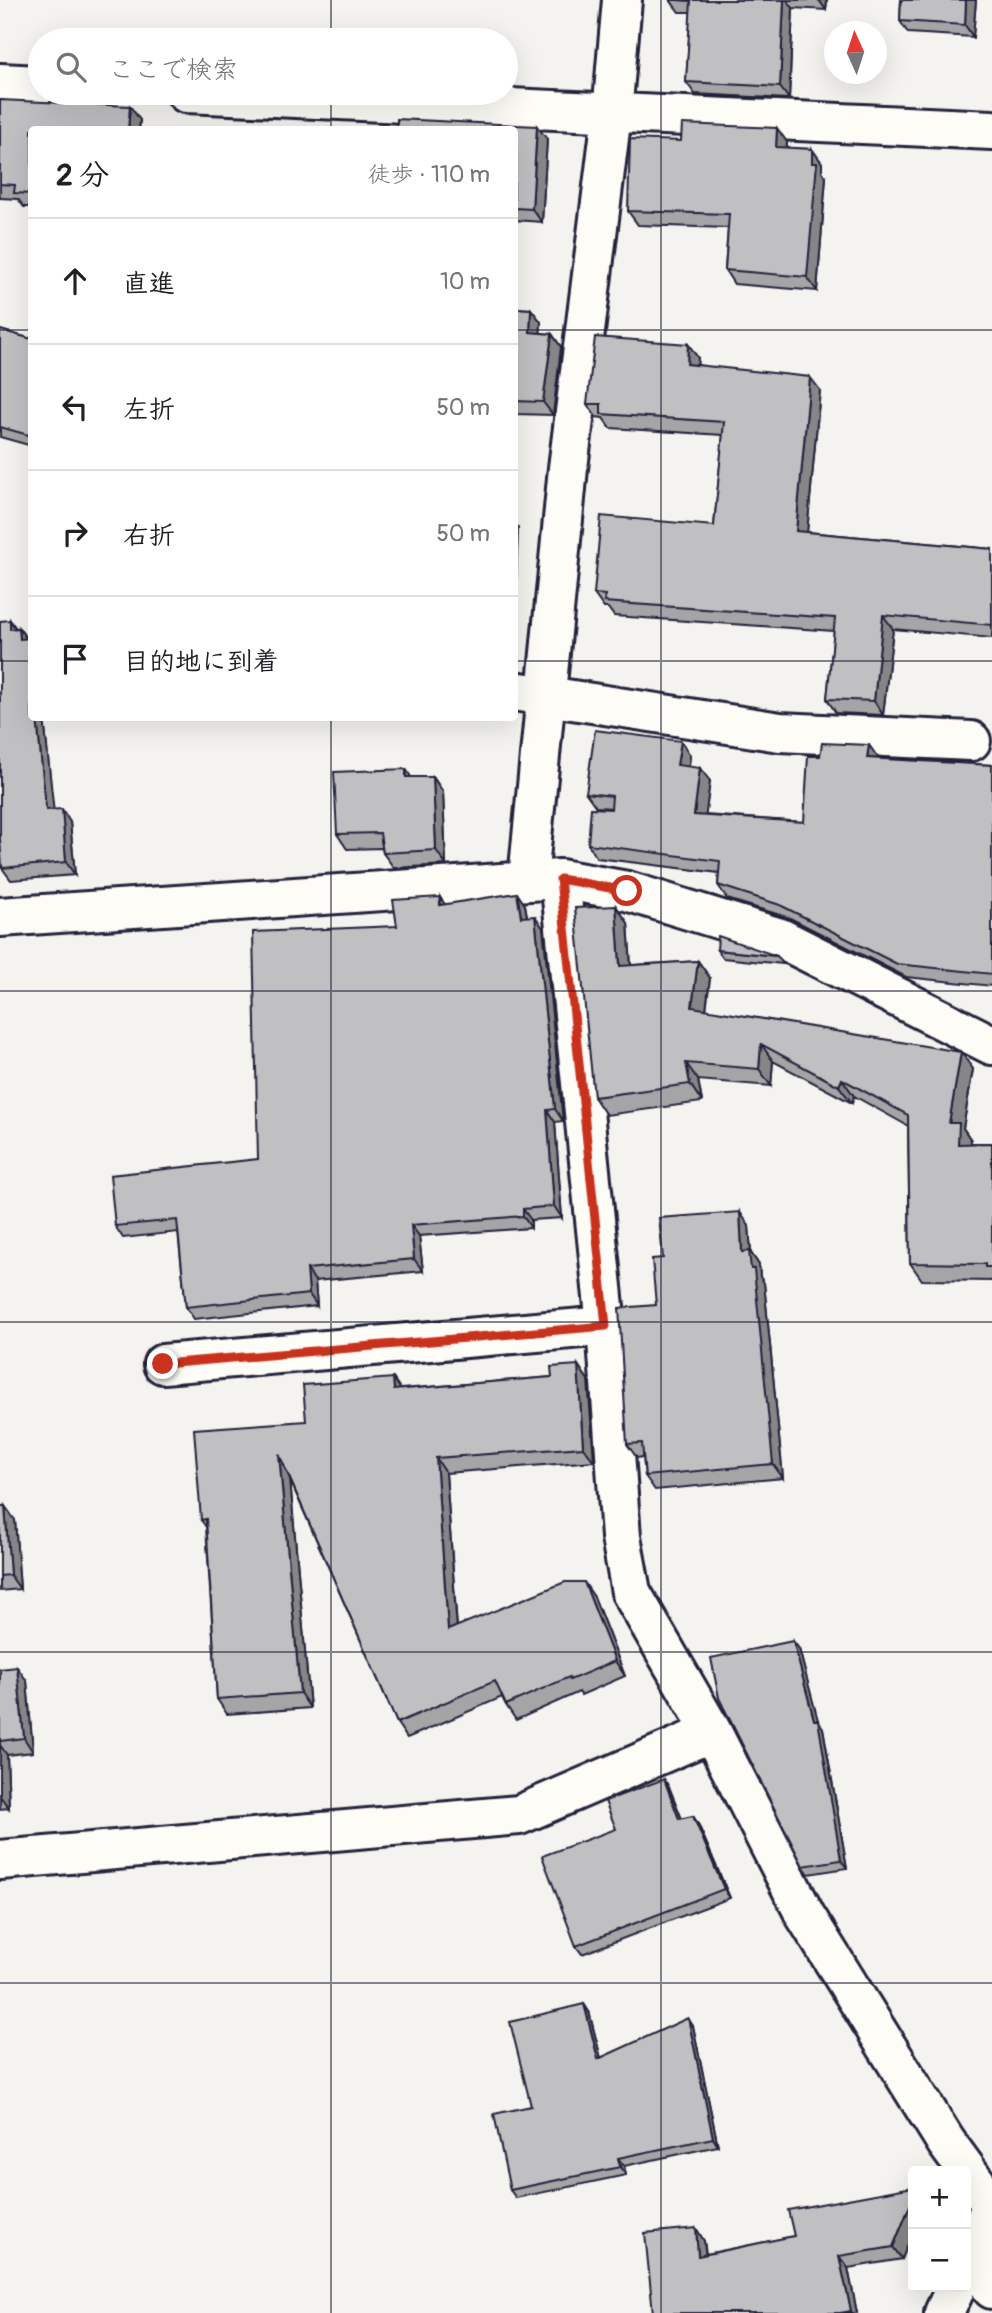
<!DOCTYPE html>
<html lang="ja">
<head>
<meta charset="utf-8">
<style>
	body { margin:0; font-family:Pangolin,"Klee One",sans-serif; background:#f2f2f2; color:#202124 }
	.controls { position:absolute; right:21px; bottom:21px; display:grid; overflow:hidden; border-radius:7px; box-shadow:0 7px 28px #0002 }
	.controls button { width:63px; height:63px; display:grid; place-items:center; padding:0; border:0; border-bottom:2px solid #e0e0e0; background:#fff; color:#202124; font:35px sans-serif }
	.compass { position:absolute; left:824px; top:21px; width:63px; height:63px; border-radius:50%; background:#fff; box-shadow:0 7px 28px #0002; rotate:357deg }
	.stop { position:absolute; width:21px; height:21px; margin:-16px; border:5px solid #c8321e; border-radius:50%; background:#fff }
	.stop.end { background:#c8321e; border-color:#fff; box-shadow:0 2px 7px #0008 }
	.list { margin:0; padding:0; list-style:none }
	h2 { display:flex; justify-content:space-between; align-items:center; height:91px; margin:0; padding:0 28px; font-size:30px }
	h2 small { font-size:23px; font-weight:400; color:#757577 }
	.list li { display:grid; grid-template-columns:46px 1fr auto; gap:21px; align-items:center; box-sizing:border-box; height:126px; padding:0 28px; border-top:2px solid #e0e0e0 }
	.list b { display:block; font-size:26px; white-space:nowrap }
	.list em { font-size:23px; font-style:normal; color:#757577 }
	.icon { flex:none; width:38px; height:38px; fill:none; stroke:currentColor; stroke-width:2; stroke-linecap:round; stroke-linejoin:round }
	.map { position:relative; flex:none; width:992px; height:2313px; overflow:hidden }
	.search { position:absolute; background:#fff; box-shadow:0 7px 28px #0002; left:28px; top:28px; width:490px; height:77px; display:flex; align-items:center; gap:18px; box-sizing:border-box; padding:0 24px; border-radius:38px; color:#757577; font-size:26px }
	.panel { position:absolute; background:#fff; box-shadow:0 7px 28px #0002; left:28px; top:126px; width:490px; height:595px; border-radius:7px }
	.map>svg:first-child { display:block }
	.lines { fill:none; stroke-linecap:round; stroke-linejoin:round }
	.minor-casing { stroke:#22223b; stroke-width:44 }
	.primary-casing { stroke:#22223b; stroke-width:44 }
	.minor { stroke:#fdfcf7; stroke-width:38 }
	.primary { stroke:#fdfcf7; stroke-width:38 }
	.wall { fill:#a5a4a7; stroke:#22223b; stroke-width:2 }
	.shaded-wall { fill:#868688; stroke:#22223b; stroke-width:2 }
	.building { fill:#c0bfc2; stroke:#22223b; stroke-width:2 }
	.route { stroke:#c8321e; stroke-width:9 }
	.grid { fill:none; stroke:#22223b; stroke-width:2; stroke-opacity:0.55 }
</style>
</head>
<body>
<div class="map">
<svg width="992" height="2313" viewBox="0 0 992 2313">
	<rect width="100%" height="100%" fill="#f4f3ef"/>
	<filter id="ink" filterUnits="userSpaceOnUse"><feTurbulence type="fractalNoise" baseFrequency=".0143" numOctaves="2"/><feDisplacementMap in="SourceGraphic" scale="14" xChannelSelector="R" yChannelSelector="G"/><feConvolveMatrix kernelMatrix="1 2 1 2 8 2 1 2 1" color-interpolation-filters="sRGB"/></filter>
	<g filter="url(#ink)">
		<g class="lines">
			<g class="minor-casing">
				<path id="minor" d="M0 83 40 85
					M186 93 992 130
					M514 691 780 732 971 741
					M528 879 568 468 612 114 622 0
					M560 879 606 1326 621 1537 631 1592 712 1732 805 1915 946 2142 992 2205
					M0 917 560 879 627 891 780 938 992 1045
					M163 1364 606 1326
					M0 1860 519 1815 712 1732
					M973 2249 992 2289"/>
			</g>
			<g class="primary-casing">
				<path id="primary" d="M966 2266 992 2204
					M944 2313 956 2287"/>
			</g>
			<use href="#minor" class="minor"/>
			<use href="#primary" class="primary"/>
		</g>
		<path class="wall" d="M670 0H827L826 10 793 8 789 99 695 94 686 82 691 12H679Z
			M901 0H976L973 37 908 33 900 21Z
			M0 100 140 120 139 130H32V207H24L18 199 0 198Z
			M514 130 547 139 542 222 514 220Z
			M681 141 787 142V148L812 149 822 163V171L826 177 817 291 734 284 725 270 728 228 638 225 628 211Z
			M514 308 531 309 541 322 540 333 552 334 561 347 553 415 514 414Z
			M0 330 32 339V446L0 437Z
			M688 344 698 358 697 365 820 390 807 532 992 549V638L893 629 883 715 836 713 827 699 834 631 614 616 608 608H604L594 594 714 526 723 435 610 428 603 418 596 417 587 404Z
			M10 620 16 628H19L26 638 32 718H44L53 810 70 822 75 875 11 880 2 868Z
			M690 755 689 767 710 781 705 815 804 822 878 759 992 765V986L906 977 790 918 727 899 718 885 719 873 597 858 588 844 611 808 596 807 586 793Z
			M406 769 411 777H433L443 792 446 865 394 868 383 853 382 848 347 849 337 834Z
			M525 905 527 916 543 928 563 1121 555 1122 562 1218 531 1220V1228L419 1236 423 1271 315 1281 317 1306 194 1319 186 1307 178 1232 123 1238 115 1226 258 1159 397 926Z
			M616 906 628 923 631 965 698 961 710 978 706 1010 973 1069 963 1128 971 1140V1143H992V1281L922 1280 910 1263 908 1126 854 1096 852 1103 773 1061 771 1086 698 1080 702 1102 606 1115 594 1097Z
			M717 950 777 956 783 964 723 958Z
			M749 1226 751 1253 759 1265 760 1277 764 1283 783 1478 655 1490 645 1476 643 1457 637 1458 627 1444 656 1305 663 1258Z
			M578 1365 588 1380 594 1461 446 1473 457 1627 594 1597 625 1676 581 1695 579 1692 516 1720 506 1705 502 1697 407 1738 397 1723 290 1480 310 1708 227 1714 217 1699 206 1527 201 1520 306 1421 401 1389 552 1377Z
			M0 1506 15 1520 20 1589 0 1591Z
			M793 1641 799 1649 817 1720 823 1728 847 1868 809 1874 803 1866Z
			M0 1669 27 1681 33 1752 7 1755 9 1808 0 1809Z
			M664 1779 669 1787 682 1819 693 1816 698 1824 730 1898 582 1954 576 1946 616 1829Z
			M584 2004 589 2012 601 2058 693 2026 718 2146 624 2166 626 2175 516 2198 510 2190 531 2106Z
			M913 2187V2231L902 2259 848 2268 857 2313H653L696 2228 704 2241 706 2254 794 2236Z"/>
		<path class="shaded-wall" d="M784 0H787L793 8 789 99 780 87Z
			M819 0H827L826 10Z
			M966 0H976L973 37 965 25Z
			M130 106 140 120 139 130H128Z
			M537 126 547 139 542 222 532 209Z
			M777 128 787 142 786 161 776 147Z
			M812 149 822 163V171L826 177 817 291 807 277Z
			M531 309 541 322 540 345 530 332Z
			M552 334 561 347 553 415 543 402Z
			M688 344 698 358 696 378 687 364Z
			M810 377 820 390 806 544 796 531Z
			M514 523 518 528 516 586 514 584Z
			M883 615 893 629 883 715 874 701Z
			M10 620 18 633 10 629Z
			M19 628 28 641 20 639Z
			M37 718H44L55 823 46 810Z
			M681 741 690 755 687 779 677 765Z
			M869 745 879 759 867 758Z
			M700 768 710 781 704 828 694 815Z
			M433 777 443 792 446 865 436 850Z
			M62 809 70 822 75 875 66 862Z
			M517 893 525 905 529 928 521 917Z
			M440 897 448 909 440 905Z
			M616 906 628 923 632 983 620 966Z
			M535 916 543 928 563 1121 555 1109Z
			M698 961 710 978 704 1025 692 1007Z
			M761 1044 773 1061 771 1086 759 1069Z
			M961 1052 973 1069 963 1128 971 1140V1161L958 1144 949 1123Z
			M686 1063 698 1080 702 1102 690 1084Z
			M842 1079 854 1096 852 1103 839 1086Z
			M547 1110 555 1122 562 1218 554 1206Z
			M523 1209 531 1220V1228L523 1216Z
			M740 1212 749 1226 751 1253 759 1265 760 1277 764 1283 783 1478 773 1464 742 1252Z
			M411 1225 419 1236 423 1271 414 1259Z
			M307 1269 315 1281 317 1306 309 1294Z
			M578 1365 588 1380 594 1461 583 1447Z
			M393 1378 403 1393 394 1390Z
			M279 1454 289 1468 310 1708 300 1693Z
			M436 1458 446 1473 458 1645 448 1630Z
			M5 1506 15 1520 20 1589 10 1575Z
			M584 1582 594 1597 625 1676 615 1661Z
			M793 1641 799 1649 819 1724 818 1720 823 1728 847 1868 841 1860 814 1720Z
			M17 1667 27 1681 33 1752 24 1738Z
			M0 1745 7 1755 9 1808 0 1796Z
			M664 1779 669 1787 685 1827 679 1819Z
			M693 1816 698 1824 730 1898 724 1889Z
			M584 2004 589 2012 603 2067 598 2059Z
			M688 2018 693 2026 718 2146 713 2138Z
			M618 2158 624 2166 626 2175 620 2167Z
			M913 2198V2231L902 2259 893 2247Z
			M696 2228 704 2241 707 2268 698 2256Z
			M839 2256 848 2268 857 2313H852L851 2311Z"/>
		<path class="building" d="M676 0H784L780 87 686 82 691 1Z
			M901 0H966L965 25 900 21Z
			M0 100 130 106 128 130H32V194L14 193 15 185 0 184Z
			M397 119 537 126 532 209 514 208V130H397Z
			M682 124 777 128 776 147 812 149V163H817L807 277 725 270 729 214 628 211 630 139 681 141Z
			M514 308 531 309 530 332 552 334 543 402 514 401Z
			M0 330 32 339V436L0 427Z
			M595 337 688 344 687 364 810 377 796 531 992 549V625L883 615 874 701 827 699 835 618 604 602 605 595 594 594 601 516 714 526 724 422 601 414V404H587Z
			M10 620V629L19 628 20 639 32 638V718H37L46 810 62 809 66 862 2 868 0 839V621Z
			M595 730 681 741 677 765 700 768 694 815 804 822 808 756H820L822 743 869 745 867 758 992 765V974L897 964 780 905 718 885 720 861 588 844 591 808 611 809 612 796 586 793Z
			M406 769V777H433L436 850 383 853 380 833 337 834 334 772Z
			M517 893 521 917 535 916 555 1109 547 1110 554 1206 523 1209V1216L411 1225 414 1259 307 1269 309 1294 186 1307 177 1220 115 1226 110 1175 258 1159 253 932 397 926 393 900 440 897V905Z
			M616 906 620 966 698 961 692 1007 961 1052 949 1123H959L958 1144 992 1143V1267H985V1264L910 1263 908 1115 842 1079 839 1086 761 1044 759 1069 686 1063 690 1084 594 1097 575 908Z
			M718 936 777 956 717 950Z
			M740 1212 742 1252 749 1251 751 1269H754L773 1464 645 1476 642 1443 627 1444 619 1308 656 1305 652 1259 663 1258 659 1218Z
			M578 1365 583 1447 436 1458 448 1630 565 1582H584L615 1661 570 1680 569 1677 506 1705 495 1681 397 1723 279 1454 300 1693 217 1699 206 1519 201 1520 194 1429 306 1421 303 1385 393 1378 394 1390 552 1377 551 1367Z
			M0 1506H5L10 1575 0 1576Z
			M793 1641 814 1720H818L841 1860 803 1866 719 1698 711 1658Z
			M17 1667 24 1738 0 1741V1669Z
			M664 1779 679 1819 693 1816 724 1889 576 1946 542 1856 616 1829 605 1801Z
			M584 2004 598 2059 688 2018 713 2138 618 2158 620 2167 510 2190 494 2114 531 2106 510 2022Z
			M913 2187V2198L893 2247 839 2256 851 2311 840 2313H653L645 2233 696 2228 698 2256 794 2236 788 2210Z"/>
	</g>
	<g class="lines" filter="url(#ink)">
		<path class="route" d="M163 1364 606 1326 560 879 627 891"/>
	</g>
	<path class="grid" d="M331 0V40M661 0V2313M331 93V130M0 330H32M514 330H992M0 661H32M514 661H992M331 718V2313M0 991H992M0 1322H992M0 1652H992M0 1983H992"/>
</svg>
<div class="controls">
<button>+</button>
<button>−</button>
</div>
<svg class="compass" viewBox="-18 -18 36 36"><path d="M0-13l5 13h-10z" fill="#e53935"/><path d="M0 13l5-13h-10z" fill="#757577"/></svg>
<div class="stop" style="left:627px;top:891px"></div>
<div class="stop end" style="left:163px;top:1364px"></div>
<div class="search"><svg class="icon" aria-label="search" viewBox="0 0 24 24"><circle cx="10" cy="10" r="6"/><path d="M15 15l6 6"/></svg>ここで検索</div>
<section class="panel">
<h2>2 分<small>徒歩 · 110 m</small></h2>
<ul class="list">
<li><svg class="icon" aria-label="ahead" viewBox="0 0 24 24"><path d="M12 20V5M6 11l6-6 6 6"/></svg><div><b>直進</b></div><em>10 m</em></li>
<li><svg class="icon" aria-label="left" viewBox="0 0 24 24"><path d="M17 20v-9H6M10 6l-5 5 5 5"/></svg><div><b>左折</b></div><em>50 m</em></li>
<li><svg class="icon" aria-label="right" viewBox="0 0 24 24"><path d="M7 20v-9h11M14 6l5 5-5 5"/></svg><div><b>右折</b></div><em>50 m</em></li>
<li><svg class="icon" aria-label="arrive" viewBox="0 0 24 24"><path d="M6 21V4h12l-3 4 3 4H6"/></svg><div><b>目的地に到着</b></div></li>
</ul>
</section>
</div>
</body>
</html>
